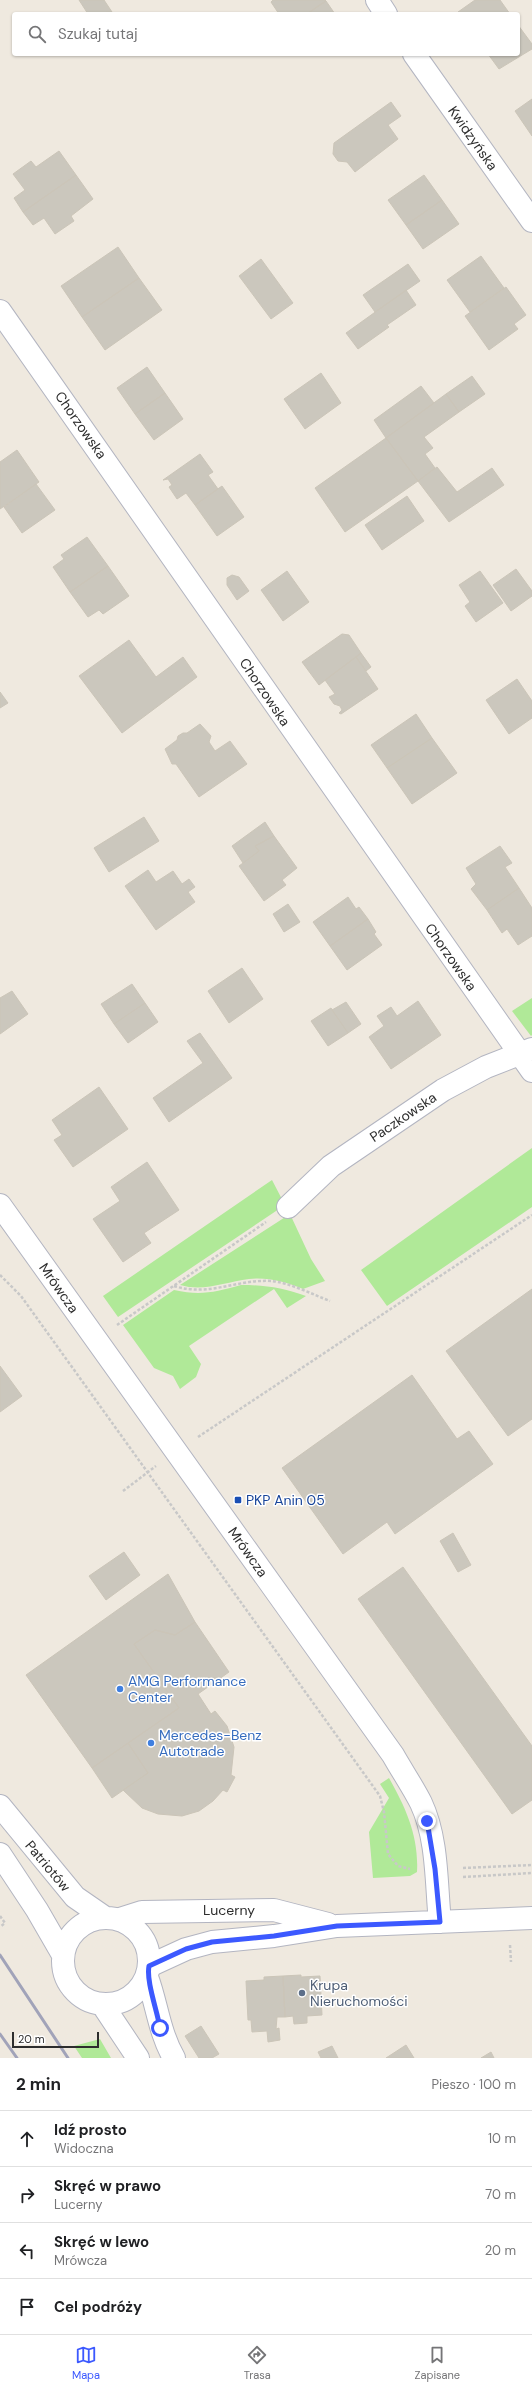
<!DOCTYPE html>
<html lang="pl">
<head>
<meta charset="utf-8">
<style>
	body { margin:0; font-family:"DM Sans",sans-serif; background:#f2f2f2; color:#202124 }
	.scale { position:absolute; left:12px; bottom:10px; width:87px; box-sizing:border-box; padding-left:4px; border:2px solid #2d2d2d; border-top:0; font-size:11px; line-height:14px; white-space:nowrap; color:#2d2d2d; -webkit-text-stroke:3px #fff; paint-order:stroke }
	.stop { position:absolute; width:12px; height:12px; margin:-9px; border:3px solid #3c59ff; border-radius:50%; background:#fff }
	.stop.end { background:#3c59ff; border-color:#fff; box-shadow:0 1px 4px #0008 }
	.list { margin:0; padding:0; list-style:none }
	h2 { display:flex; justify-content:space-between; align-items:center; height:52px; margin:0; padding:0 16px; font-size:17px }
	h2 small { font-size:13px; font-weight:400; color:#757577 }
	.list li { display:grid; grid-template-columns:26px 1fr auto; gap:12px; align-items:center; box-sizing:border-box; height:56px; padding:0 16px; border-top:1px solid #e0e0e0 }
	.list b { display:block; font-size:15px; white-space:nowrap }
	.list p { margin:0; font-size:13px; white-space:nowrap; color:#757577 }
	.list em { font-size:13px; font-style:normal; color:#757577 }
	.icon { flex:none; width:22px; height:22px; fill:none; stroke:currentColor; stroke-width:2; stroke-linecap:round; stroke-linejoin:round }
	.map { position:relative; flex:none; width:532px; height:2058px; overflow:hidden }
	.search { position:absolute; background:#fff; box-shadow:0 1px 3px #0004; left:12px; right:12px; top:12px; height:44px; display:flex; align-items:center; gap:10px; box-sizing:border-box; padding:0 14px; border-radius:4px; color:#757577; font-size:15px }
	.sheet { height:276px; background:#fff }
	nav { display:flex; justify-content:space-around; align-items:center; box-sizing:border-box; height:56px; border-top:1px solid #e0e0e0; background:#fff; font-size:11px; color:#757577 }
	nav a { display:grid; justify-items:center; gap:2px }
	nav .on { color:#3c59ff }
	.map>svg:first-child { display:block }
	.green { fill:#b0e998 }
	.building { fill:#cbc7bd; stroke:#cbc5b8 }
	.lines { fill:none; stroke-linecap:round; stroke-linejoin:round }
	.minor-casing { stroke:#b3b5c1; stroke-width:24 }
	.tertiary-casing { stroke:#b3b5c1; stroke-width:24 }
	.secondary-casing { stroke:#b3b5c1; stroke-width:24 }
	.path { stroke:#c8c8c8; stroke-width:2.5; stroke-dasharray:3 2; stroke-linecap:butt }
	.minor { stroke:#fff; stroke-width:22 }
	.tertiary { stroke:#fff; stroke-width:22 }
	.secondary { stroke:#fff; stroke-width:22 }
	.rail { stroke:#a1a3b9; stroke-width:3 }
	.route { stroke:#3c59ff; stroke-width:5 }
	.transit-dot { fill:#1a4fb4; stroke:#fff; stroke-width:1.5 }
	.shop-dot { fill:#3f7fe0; stroke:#fff; stroke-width:1.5 }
	.service-dot { fill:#5c6f8a; stroke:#fff; stroke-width:1.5 }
	.labels { text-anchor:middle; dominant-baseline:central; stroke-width:3; stroke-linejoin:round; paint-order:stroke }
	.street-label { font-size:14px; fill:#2d2d2d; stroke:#fff }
	.transit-label { font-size:14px; fill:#164399; stroke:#fff; text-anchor:start }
	.shop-label { font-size:14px; fill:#366cbe; stroke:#fff; text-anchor:start }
	.service-label { font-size:14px; fill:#4e5e75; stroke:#fff; text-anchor:start }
</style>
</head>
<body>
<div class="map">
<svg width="532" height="2058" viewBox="0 0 532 2058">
	<rect width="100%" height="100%" fill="#efe9df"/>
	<path class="green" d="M532 998V1035L531 1036 512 1011Z
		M532 1148V1207L387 1306 361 1270Z
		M272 1180 285 1205 118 1317 103 1296Z
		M290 1214 311 1259 325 1281 303 1289C286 1282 268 1277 249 1279 225 1282 204 1292 180 1285Z
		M241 1285C265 1285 284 1288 306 1296L287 1308 274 1289 189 1346 201 1364 196 1377 180 1389 173 1376 154 1368 123 1325 174 1290C201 1296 215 1292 241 1285Z
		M389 1778C406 1808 419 1837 417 1872L410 1876 373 1878 369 1832 389 1798 380 1784Z
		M100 2039 111 2058H82L74 2046Z"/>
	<path class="building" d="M79 0H104L112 12 88 14Z
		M273 0H325L326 1 307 14H279L271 2Z
		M475 0H500L510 14H459L458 12Z
		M326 1 335 14H307L318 6Z
		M518 25 532 44V49L499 69 488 54H518Z
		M532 99V136L515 111Z
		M391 102 401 116 388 125 398 139 355 172 347 162 338 161 333 154 334 143Z
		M59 151 76 175 23 212 14 198 25 190 13 174 31 161 36 167Z
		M76 175 93 199 71 216 74 221 55 234 44 218 33 225 23 212Z
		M424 175 442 200 406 225 388 200Z
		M442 200 459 224 423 249 406 225Z
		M118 247 139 278 82 317 61 286Z
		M481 256 504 288 470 312 447 280Z
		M261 259 293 303 271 319 239 276Z
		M408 264 420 281 375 312 363 295Z
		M139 278 162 310 105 350 82 317Z
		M506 287 526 315 514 324 518 329 489 350 465 316Z
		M406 290 416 305 387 325 389 327 358 349 346 333Z
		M147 367 165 393 135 414 117 388Z
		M321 373 341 403 305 429 284 399Z
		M472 376 485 394 459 412 446 394Z
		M421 386 434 403 386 438 374 420Z
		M165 393 183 419 154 440 135 414Z
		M446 394 459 412 424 437 433 448 425 454 435 468 418 481 386 438Z
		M386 438 418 481 345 532 315 488Z
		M17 450 39 482 0 509V462Z
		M200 454 213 472 208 475 218 489 195 505 186 493 177 499 169 487 172 485 168 479 163 480Z
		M437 467 457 492 492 468 504 485 449 522 418 481Z
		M36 484 55 510 22 533 4 507Z
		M222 486 244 517 217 536 195 505Z
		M407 496 424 521 382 550 365 525Z
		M87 537 108 566 70 592 53 567 64 559 61 555Z
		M108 566 129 596 103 614 99 610 88 617 70 592Z
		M516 569 532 591V596L511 611 493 585Z
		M287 571 309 602 283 621 261 590Z
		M480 571 503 603 476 622 465 606 470 602 459 585Z
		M232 575 239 577 249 591 237 600 227 585V578Z
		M342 634 349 635 361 653 319 685 302 662Z
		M129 640 156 677 183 657 197 677 122 733 79 676Z
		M361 653 371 667 366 671 356 657Z
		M356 657 378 689 341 714 339 713 342 710 340 706 334 704 329 697 335 694 325 680Z
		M517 679 532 701V718L509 734 486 700Z
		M0 692 8 703 0 708Z
		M416 714 432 738 387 768 371 745Z
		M200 724 211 736 209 742 215 751 230 741 247 764 199 797 176 764H172L165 749 177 740 178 736 183 733H187Z
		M432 738 457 773 412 804 387 768Z
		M144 817 159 841 109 872 94 848Z
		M265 822 274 836 255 846 259 851 243 863 232 846Z
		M274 836 297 868 282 880 286 885 264 901 239 866 259 851 255 846Z
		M500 846 512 863 505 867 519 888 487 910 471 889 476 884 466 868Z
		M148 870 156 882 173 871 182 884 189 879 195 887 188 892 195 902 156 930 125 886Z
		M519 888 532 908V936L518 945 507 929 502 933 487 910Z
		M348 897 356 909 359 907 368 919 330 946 313 922Z
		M288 904 300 922 284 932 273 914Z
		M368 919 376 932 374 934 382 945 347 970 330 946Z
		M242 968 263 999 229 1023 208 991Z
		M132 984 145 1003 114 1024 101 1004Z
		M12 991 28 1014 0 1034V998Z
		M418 1001 441 1035 391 1069 369 1037 384 1026 377 1016 391 1007 397 1016Z
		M346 1002 361 1024 348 1033 332 1010Z
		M145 1003 158 1022 128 1043 114 1024Z
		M331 1008 348 1033 328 1046 311 1021Z
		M200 1033 232 1078 169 1122 153 1098 203 1063 187 1041Z
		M99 1087 128 1129 73 1167 54 1140 62 1135 52 1120Z
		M147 1162 179 1210 144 1233 151 1243 123 1262 93 1219 120 1201 111 1187Z
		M532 1289V1419L508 1436 446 1351Z
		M0 1366 22 1396 0 1412Z
		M412 1375 457 1439 469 1431 493 1464 395 1534 387 1522 343 1554 282 1468Z
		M453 1533 471 1565 458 1572 440 1541Z
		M124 1552 140 1575 106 1600 89 1576Z
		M403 1567 532 1746V1800L512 1814 358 1599Z
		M168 1574 195 1622 175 1635 155 1630 134 1644 179 1708 92 1768 26 1675Z
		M195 1622 229 1672 198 1694 211 1714 215 1711 227 1726 234 1747 231 1775 235 1777 227 1792 223 1790 213 1801 199 1811 182 1816 158 1814 142 1808 123 1790 148 1773 128 1743 179 1708 134 1644 155 1630 175 1635Z
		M128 1743 148 1773 112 1798 92 1768Z
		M301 1975V1977L320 1976 322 2015 307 2016V2023L294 2024 293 2016 285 2017 283 1976Z
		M283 1976 285 2017H277L276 2029 279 2028 280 2040 268 2042 267 2031 252 2032 251 2020H248L246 1981 264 1980V1977Z
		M201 2026 219 2054 212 2058H199L185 2036Z
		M406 2045 414 2058H386Z
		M332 2046 338 2058H321L318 2052Z
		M491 2052 494 2058H481Z"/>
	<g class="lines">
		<g class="minor-casing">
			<path id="minor" d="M377 0 386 14
				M414 54 532 221
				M0 311C178 564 353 819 532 1071
				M288 1207 331 1166 443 1090 486 1067 532 1049"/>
		</g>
		<g class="tertiary-casing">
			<path id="tertiary" d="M0 1205 393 1755C402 1771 413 1787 421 1803 438 1839 436 1884 440 1922
				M120 1919 142 1912 274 1910 328 1924
				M149 1966 186 1949 212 1942 274 1936 337 1926 532 1918"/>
		</g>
		<g class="secondary-casing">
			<path id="secondary" d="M0 1806 75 1897 104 1917
				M0 1854 37 1910 63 1955
				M63 1961a43 43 0 1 1 86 0a43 43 0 1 1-86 0Z
				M147 1977C157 2004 159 2032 174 2058
				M102 2004 138 2058"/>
		</g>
		<path class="path" d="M0 1275 21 1296 380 1796 384 1812 388 1854 398 1866 410 1869
			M174 1286C209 1297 237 1279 271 1281 288 1282 314 1295 330 1301
			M117 1325 266 1222
			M198 1437 532 1215
			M123 1491 156 1466
			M463 1868 532 1865
			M463 1877 532 1873
			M0 1916 5 1923 0 1927
			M510 1945 511 1962"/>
		<use href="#minor" class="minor"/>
		<use href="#tertiary" class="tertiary"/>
		<use href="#secondary" class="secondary"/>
		<path class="rail" d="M0 1955 68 2058
			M0 2034 17 2058"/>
	</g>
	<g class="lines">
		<path class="route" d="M160 2028C157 2010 146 1981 149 1966L186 1949 212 1942 274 1936 337 1926 440 1922 435 1869 427 1821"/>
	</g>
	<rect class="transit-dot" x="234" y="1496" width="8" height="8" rx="2"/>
	<g class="shop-dot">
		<circle cx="120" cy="1689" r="4"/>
		<circle cx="151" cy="1743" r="4"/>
	</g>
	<circle class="service-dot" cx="302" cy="1993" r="4"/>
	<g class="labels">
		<g class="street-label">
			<text transform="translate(473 138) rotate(55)">Kwidzyńska</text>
			<text transform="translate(81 425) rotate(55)">Chorzowska</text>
			<text transform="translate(265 692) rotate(56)">Chorzowska</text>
			<text transform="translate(451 957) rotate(55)">Chorzowska</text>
			<text transform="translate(403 1117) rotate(-34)">Paczkowska</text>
			<text transform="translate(59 1288) rotate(55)">Mrówcza</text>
			<text transform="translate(248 1552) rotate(55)">Mrówcza</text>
			<text transform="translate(48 1866) rotate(50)">Patriotów</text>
			<text x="229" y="1910">Lucerny</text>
		</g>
		<g class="transit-label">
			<text x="246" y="1500">PKP Anin 05</text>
		</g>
		<g class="shop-label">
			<text x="128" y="1681">AMG Performance<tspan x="128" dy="16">Center</tspan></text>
			<text x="159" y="1735">Mercedes-Benz<tspan x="159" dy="16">Autotrade</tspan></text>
		</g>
		<g class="service-label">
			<text x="310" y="1985">Krupa<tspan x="310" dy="16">Nieruchomości</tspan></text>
		</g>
	</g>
</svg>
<div class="scale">20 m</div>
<div class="stop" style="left:160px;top:2028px"></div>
<div class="stop end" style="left:427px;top:1821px"></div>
<div class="search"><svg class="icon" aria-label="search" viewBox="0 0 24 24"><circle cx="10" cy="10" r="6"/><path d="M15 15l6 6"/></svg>Szukaj tutaj</div>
</div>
<section class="sheet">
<h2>2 min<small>Pieszo · 100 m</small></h2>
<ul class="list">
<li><svg class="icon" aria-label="ahead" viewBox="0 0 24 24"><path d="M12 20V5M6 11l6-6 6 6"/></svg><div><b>Idź prosto</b><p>Widoczna</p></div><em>10 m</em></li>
<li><svg class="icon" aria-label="right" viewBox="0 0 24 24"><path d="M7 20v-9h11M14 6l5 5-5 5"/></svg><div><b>Skręć w prawo</b><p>Lucerny</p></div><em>70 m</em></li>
<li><svg class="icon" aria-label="left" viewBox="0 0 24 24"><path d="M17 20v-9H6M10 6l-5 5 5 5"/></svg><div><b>Skręć w lewo</b><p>Mrówcza</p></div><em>20 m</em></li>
<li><svg class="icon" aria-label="arrive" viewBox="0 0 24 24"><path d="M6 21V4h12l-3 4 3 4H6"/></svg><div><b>Cel podróży</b></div></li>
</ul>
</section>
<nav>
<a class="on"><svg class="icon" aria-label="map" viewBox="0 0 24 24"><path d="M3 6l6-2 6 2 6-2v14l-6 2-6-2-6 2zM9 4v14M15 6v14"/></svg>Mapa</a>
<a><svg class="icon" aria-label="directions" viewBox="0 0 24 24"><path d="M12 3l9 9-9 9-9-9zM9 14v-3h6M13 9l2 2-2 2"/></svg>Trasa</a>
<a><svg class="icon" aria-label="saved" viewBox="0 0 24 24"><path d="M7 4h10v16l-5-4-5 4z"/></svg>Zapisane</a>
</nav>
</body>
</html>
